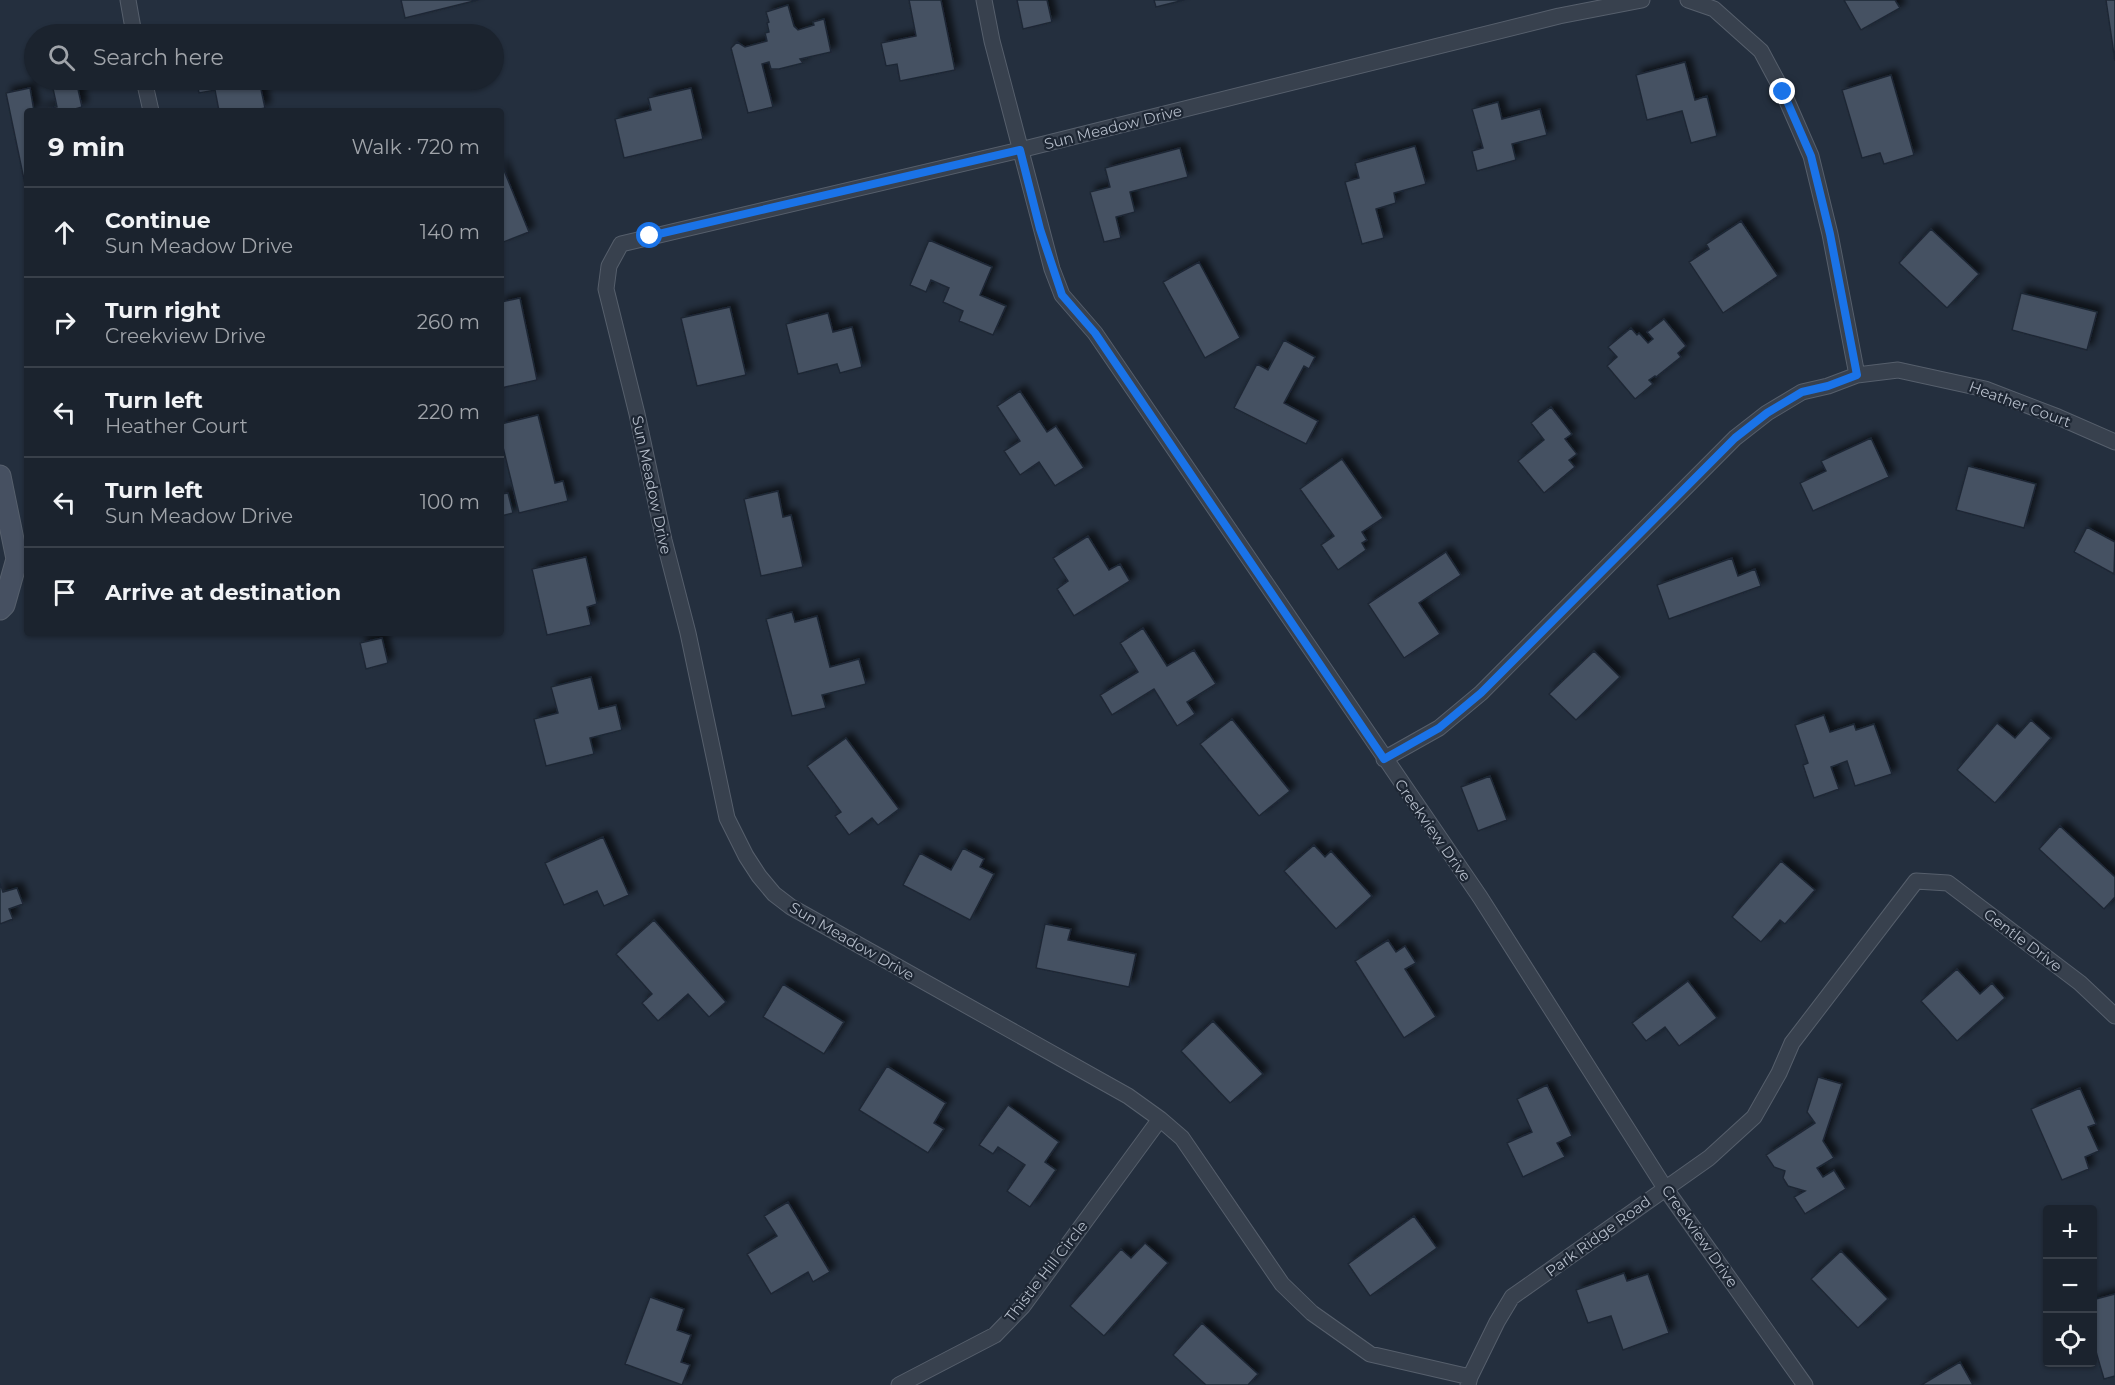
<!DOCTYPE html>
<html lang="en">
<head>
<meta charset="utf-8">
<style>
	body { margin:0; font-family:Montserrat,sans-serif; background:#242b36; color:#f1f3f6 }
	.controls { position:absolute; right:18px; bottom:18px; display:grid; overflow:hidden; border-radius:6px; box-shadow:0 2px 4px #0004 }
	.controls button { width:54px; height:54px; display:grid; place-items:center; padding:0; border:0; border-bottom:2px solid #39404a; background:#1b232e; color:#f1f3f6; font:30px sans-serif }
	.stop { position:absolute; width:18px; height:18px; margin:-14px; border:4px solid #1a73e8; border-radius:50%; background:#fff }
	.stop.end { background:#1a73e8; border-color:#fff; box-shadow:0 2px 6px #0008 }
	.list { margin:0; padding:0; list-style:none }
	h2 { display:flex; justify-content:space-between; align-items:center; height:78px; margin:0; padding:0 24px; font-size:26px }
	h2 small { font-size:20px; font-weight:400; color:#a0a4aa }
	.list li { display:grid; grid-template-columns:39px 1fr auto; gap:18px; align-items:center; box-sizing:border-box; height:90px; padding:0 24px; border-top:2px solid #39404a }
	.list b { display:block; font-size:22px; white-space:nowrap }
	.list p { margin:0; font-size:20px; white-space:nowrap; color:#a0a4aa }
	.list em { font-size:20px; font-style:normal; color:#a0a4aa }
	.icon { flex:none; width:33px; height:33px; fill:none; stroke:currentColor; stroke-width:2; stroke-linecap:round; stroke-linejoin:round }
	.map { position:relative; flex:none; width:2115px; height:1385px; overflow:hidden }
	.search { position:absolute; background:#1b232e; box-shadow:0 2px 4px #0004; left:24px; top:24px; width:480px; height:66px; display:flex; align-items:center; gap:15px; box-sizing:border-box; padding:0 21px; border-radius:33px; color:#a0a4aa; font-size:22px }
	.panel { position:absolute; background:#1b232e; box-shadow:0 2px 4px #0004; left:24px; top:108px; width:480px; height:528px; border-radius:6px }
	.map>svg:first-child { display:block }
	.building { fill:#455162; stroke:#1f2835; stroke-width:1.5; filter:url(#shadow) }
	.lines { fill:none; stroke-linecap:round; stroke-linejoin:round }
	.street-casing { stroke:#565f6c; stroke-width:17 }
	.secondary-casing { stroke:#565f6c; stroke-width:23 }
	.street { stroke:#38414e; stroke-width:15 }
	.secondary { stroke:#465061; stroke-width:21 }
	.route { stroke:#1a73e8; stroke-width:8 }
	.labels { text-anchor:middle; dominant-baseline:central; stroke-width:4.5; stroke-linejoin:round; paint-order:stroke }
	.street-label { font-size:15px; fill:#b4bcc9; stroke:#1d2633 }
</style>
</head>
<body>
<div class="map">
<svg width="2115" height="1385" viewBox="0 0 2115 1385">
	<defs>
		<filter id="shadow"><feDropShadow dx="5.5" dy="-5.5" stdDeviation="3" flood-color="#0009"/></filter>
	</defs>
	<rect width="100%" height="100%" fill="#242f3e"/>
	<path class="building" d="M401 0H478L405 18Z
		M909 0H941L955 70 900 81 897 64 886 66 881 43 916 36Z
		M1017 0H1047L1052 22 1023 29Z
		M1154 0H1184L1156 7Z
		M1844 0H1895L1900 8 1861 30Z
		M2106 0H2115V61Z
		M788 5 794 26 798 30 814 25 813 22 824 19 831 52 800 59 803 63 779 69H771L769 62 762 64 773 107 748 113 731 48 737 42 745 47 767 41 765 33 769 32 767 23 769 22 766 12Z
		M1685 62 1695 100 1707 96 1717 136 1691 143 1682 111 1647 120 1636 75Z
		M1891 75 1914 155 1884 164 1880 153 1862 158 1842 90Z
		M76 80 82 107 68 111H36L57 107 52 84Z
		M196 80H259L265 108 251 111H219L215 90 199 93Z
		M30 88 34 111H27V194L6 93Z
		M691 88 703 139 624 158 615 119 651 110 648 98Z
		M1498 102 1502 119 1540 109 1547 135 1512 144 1516 160 1477 171 1472 151 1483 148 1472 109Z
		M1415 146 1426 184 1394 193 1396 203 1376 209 1384 238 1362 244 1345 182 1359 178 1355 163Z
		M1180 148 1188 177 1130 192 1135 212 1116 217 1121 238 1104 242 1090 192 1110 187 1105 168Z
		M501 163 529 232 501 243Z
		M1741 221 1778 276 1723 313 1689 262 1709 249 1706 244Z
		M1931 229 1979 274 1947 308 1899 263Z
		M929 240 992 267 980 295 1006 306 993 335 959 321 963 311 943 302 949 288 931 280 926 292 910 285Z
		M1199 262 1240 338 1205 358 1163 282Z
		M2021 293 2097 312 2087 350 2012 330Z
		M520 298 537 380 501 388V302Z
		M730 307 746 375 697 386 681 318Z
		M828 313 833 332 852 327 862 367 840 373 837 364 798 374 786 324Z
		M1664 319 1686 346 1678 353 1681 357 1656 377 1655 376 1649 380 1653 384 1635 399 1607 366 1617 357 1608 347 1631 328 1637 335 1639 333 1648 343 1653 339 1647 332Z
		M1284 340 1315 357 1309 369 1304 366 1284 403 1318 421 1306 444 1234 408 1257 364 1268 370Z
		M1020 391 1047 432 1056 426 1084 468 1055 486 1039 462 1020 475 1004 451 1020 441 997 406Z
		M1551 407 1572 434 1565 439 1577 454 1569 460 1575 467 1544 493 1518 461 1544 440 1531 423Z
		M538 415 555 483 563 481 568 501 519 513 501 439V424Z
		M1871 438 1889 477 1813 511 1800 483 1826 471 1821 461Z
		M1342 459 1383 518 1362 532 1367 540 1362 543 1366 550 1338 570 1321 545 1334 536 1300 489Z
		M1968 466 2036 484 2024 528 1956 510Z
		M778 491 783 517 791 515 803 567 761 576 744 499Z
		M508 493 513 513 501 516V494Z
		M2087 527 2115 542 2114 574 2074 552Z
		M1088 536 1109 570 1120 564 1130 581 1074 616 1057 589 1068 581 1053 558Z
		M1446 552 1461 575 1419 603 1440 634 1404 658 1368 604Z
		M586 557 597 604 587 607 591 625 547 635 532 569Z
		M1732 558 1738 576 1755 569 1761 586 1669 619 1657 585Z
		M792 612 795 622 817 616 830 667 859 659 866 684 822 695 826 708 792 716 766 619Z
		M1143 628 1167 666 1194 650 1216 684 1187 702 1195 714 1177 726 1154 689 1112 715 1100 695 1138 672 1120 643Z
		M382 638 388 663 366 669 360 643Z
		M1594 651 1620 677 1576 720 1549 694Z
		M591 677 599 709 616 705 622 730 590 738 594 754 546 766 534 719 558 713 551 687Z
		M1824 715 1830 732 1854 724 1856 730 1874 724 1892 774 1855 786 1847 761 1831 767 1839 789 1814 798 1803 765 1808 763 1795 725Z
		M1232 719 1290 791 1259 816 1200 744Z
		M2031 720 2051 738 1995 803 1957 770 1997 723 2015 738Z
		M846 738 899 809 878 825 872 818 849 835 835 816 841 812 807 766Z
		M1490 776 1507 820 1478 831 1461 787Z
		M2060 826 2115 877V897L2104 909 2039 849Z
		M603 837 629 895 604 906 597 891 564 905 545 863Z
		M1314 845 1325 857 1331 851 1372 896 1336 929 1284 871Z
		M963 848 984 859 980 867 994 874 970 920 903 885 920 853 951 870Z
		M1781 861 1815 890 1785 924 1780 920 1761 942 1732 917Z
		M0 883 3 892 17 888 23 904 9 909 13 919 0 924Z
		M654 920 726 1002 709 1017 688 994 658 1021 642 1003 652 994 616 954Z
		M1045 924 1071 929 1068 940 1136 954 1129 987 1036 968Z
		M1388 940 1396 952 1405 946 1416 963 1405 969 1436 1017 1404 1038 1355 961Z
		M1957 969 1980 994 1992 983 2005 998 1957 1041 1921 1001Z
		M1688 981 1717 1018 1679 1046 1665 1027 1646 1041 1632 1023Z
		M783 984 844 1022 824 1054 763 1017Z
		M1213 1021 1263 1074 1230 1103 1181 1051Z
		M887 1066 946 1103 934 1123 944 1129 928 1153 859 1110Z
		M1818 1077 1842 1084 1823 1141 1834 1158 1817 1168 1823 1177 1834 1170 1846 1189 1805 1214 1794 1197 1805 1191 1788 1186 1783 1178 1785 1171 1774 1167 1766 1155 1815 1123 1807 1112Z
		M1547 1085 1572 1136 1557 1143 1565 1157 1523 1177 1507 1143 1532 1132 1517 1099Z
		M2080 1088 2096 1124 2088 1127 2099 1151 2085 1157 2089 1169 2062 1180 2031 1109Z
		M1008 1105 1059 1142 1045 1162 1056 1170 1030 1207 1007 1191 1025 1165 998 1147 993 1154 979 1145Z
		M788 1202 830 1272 813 1282 808 1272 771 1294 747 1254 777 1236 764 1216Z
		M1414 1216 1437 1248 1370 1296 1348 1264Z
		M1145 1243 1168 1263 1104 1336 1070 1306 1121 1249 1131 1258Z
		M1841 1251 1888 1299 1858 1328 1811 1279Z
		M1624 1273 1627 1281 1648 1274 1669 1333 1623 1350 1611 1316 1588 1323 1576 1290Z
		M2115 1294V1376L2104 1379 2092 1338V1300Z
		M650 1297 684 1309 677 1330 691 1335 681 1362 690 1365 682 1385 625 1364Z
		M1202 1323 1258 1374 1248 1385H1206L1173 1355Z
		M1960 1362 1973 1385H1921Z"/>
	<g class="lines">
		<g class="street-casing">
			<path id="street" d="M128 0 134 34
				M984 0 992 41 1052 269 1062 295 1095 333 1480 897 1665 1188 1805 1385
				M1688 0 1714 9 1761 51 1783 92 1811 156 1830 234 1857 375
				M144 80 151 111
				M1384 759 1439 728 1481 693 1735 438 1767 413 1802 392 1828 386 1857 375 1898 370 1985 389 2058 417 2115 442
				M1470 1377 1370 1354 1312 1313 1282 1284 1182 1138 1160 1119 1128 1096 791 907 774 894 759 876 746 856 727 818 688 633 664 540 637 414 606 289 609 266 621 244 1020 150 1559 16 1642 0
				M899 1385 995 1335 1023 1306 1160 1119
				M1468 1385 1470 1377 1497 1322 1512 1297 1709 1158 1754 1117 1779 1073 1792 1043 1916 881 1948 883 2080 983 2115 1016"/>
		</g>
		<g class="secondary-casing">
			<path id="secondary" d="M0 476 17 559 4 605 0 609"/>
		</g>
		<use href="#street" class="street"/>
		<use href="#secondary" class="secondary"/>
	</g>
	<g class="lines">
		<path class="route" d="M650 236 1020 150 1040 229 1062 295 1095 333 1384 759 1439 728 1481 693 1735 438 1767 413 1802 392 1828 386 1857 375 1830 234 1811 156 1783 92"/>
	</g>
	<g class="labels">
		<g class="street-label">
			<text transform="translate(1113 127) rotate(-14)">Sun Meadow Drive</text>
			<text transform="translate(2020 404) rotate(20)">Heather Court</text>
			<text transform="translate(652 485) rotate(78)">Sun Meadow Drive</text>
			<text transform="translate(1433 830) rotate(55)">Creekview Drive</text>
			<text transform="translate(2023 940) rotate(37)">Gentle Drive</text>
			<text transform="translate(852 941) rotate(30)">Sun Meadow Drive</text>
			<text transform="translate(1598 1236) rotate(-36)">Park Ridge Road</text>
			<text transform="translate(1700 1236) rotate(55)">Creekview Drive</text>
			<text transform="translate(1046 1271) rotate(-52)">Thistle Hill Circle</text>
		</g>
	</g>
</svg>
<div class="controls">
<button>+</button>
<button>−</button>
<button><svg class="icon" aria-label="locate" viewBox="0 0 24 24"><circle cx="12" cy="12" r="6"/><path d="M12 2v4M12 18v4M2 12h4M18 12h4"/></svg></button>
</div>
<div class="stop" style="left:650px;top:236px"></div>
<div class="stop end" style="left:1783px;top:92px"></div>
<div class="search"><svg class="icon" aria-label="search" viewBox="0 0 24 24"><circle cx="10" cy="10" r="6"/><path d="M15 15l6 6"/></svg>Search here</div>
<section class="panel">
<h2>9 min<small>Walk · 720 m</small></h2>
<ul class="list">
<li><svg class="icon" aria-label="ahead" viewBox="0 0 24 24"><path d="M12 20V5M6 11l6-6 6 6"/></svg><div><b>Continue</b><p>Sun Meadow Drive</p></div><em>140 m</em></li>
<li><svg class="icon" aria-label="right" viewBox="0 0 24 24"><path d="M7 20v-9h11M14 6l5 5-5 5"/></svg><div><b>Turn right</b><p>Creekview Drive</p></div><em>260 m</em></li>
<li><svg class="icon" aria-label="left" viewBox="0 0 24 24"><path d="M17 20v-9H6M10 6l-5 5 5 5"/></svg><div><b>Turn left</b><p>Heather Court</p></div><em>220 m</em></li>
<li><svg class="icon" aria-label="left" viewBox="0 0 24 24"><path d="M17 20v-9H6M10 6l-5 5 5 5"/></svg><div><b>Turn left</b><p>Sun Meadow Drive</p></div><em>100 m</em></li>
<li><svg class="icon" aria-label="arrive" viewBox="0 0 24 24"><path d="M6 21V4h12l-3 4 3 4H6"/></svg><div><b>Arrive at destination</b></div></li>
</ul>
</section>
</div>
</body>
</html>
